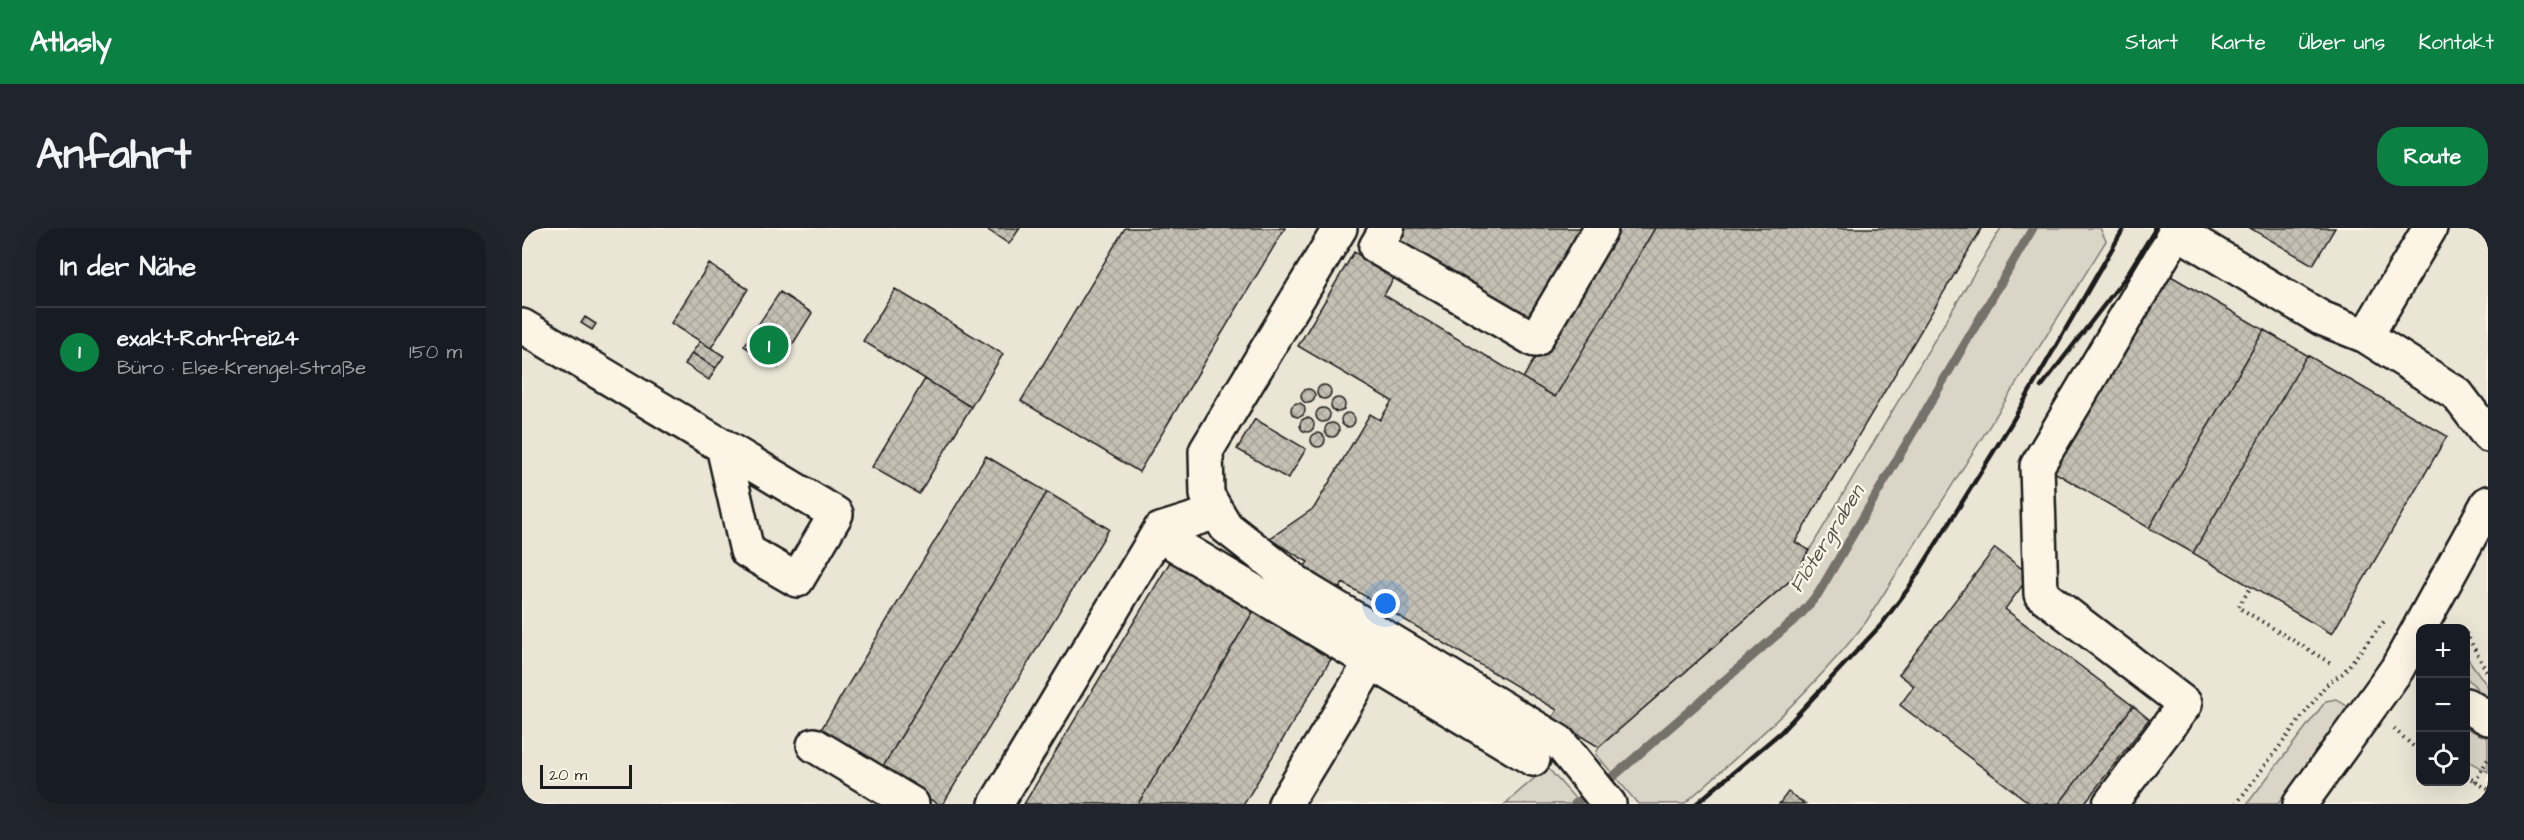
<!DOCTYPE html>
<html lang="de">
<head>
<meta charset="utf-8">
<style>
	body { margin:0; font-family:"Architects Daughter",sans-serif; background:#20242c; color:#f1f3f6 }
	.controls { position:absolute; right:18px; bottom:18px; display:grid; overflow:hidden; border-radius:12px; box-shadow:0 6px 24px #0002 }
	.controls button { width:54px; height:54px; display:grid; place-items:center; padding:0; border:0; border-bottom:2px solid #363941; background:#171b24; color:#f1f3f6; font:30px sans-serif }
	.scale { position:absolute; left:18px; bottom:15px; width:92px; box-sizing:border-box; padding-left:6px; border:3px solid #1c1c1c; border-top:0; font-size:16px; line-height:21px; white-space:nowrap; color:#1c1c1c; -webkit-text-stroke:4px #fcf5e5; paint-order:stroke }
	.you { position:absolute; left:864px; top:376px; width:21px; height:21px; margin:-15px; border:4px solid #fff; border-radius:50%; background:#1a73e8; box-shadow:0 0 0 9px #1a73e833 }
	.badge { display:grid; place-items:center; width:39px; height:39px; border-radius:50%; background:#0b8043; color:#fff; font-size:20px; font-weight:700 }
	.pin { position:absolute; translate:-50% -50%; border:3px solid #fff; box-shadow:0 2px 6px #0006 }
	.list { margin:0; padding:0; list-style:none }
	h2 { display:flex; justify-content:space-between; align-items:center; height:78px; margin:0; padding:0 24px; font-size:26px }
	h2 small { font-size:20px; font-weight:400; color:#9ea1a6 }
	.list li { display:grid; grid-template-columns:39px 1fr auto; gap:18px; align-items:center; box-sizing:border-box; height:90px; padding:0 24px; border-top:2px solid #363941 }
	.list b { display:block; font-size:22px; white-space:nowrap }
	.list p { margin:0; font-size:20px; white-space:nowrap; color:#9ea1a6 }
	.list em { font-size:20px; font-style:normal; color:#9ea1a6 }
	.icon { flex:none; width:33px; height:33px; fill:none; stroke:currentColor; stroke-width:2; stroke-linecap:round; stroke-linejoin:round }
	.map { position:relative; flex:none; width:1966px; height:576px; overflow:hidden; border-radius:24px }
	header { display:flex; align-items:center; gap:36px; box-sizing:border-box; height:84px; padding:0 30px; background:#0b8043; color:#fff }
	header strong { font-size:28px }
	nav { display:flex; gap:33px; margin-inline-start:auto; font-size:21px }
	.intro { display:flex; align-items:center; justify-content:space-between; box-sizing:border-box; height:144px; padding:0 36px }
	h1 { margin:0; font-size:42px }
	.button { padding:15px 27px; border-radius:24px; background:#0b8043; color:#fff; font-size:21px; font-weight:700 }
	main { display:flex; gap:36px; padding:0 36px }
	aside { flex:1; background:#171b24; border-radius:24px; box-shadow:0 6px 24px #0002 }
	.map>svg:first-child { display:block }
	.built { fill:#ebe5d6; fill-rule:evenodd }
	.grass { fill:#dbd5c8; stroke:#7c7872; stroke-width:1.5 }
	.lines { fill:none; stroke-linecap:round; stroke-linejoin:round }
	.stream { stroke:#75726c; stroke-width:9 }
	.building { fill:url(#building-cross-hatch); stroke:#1c1c1c; stroke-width:1.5 }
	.minor-casing { stroke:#1c1c1c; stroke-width:38 }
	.path { stroke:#1c1c1c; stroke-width:4; stroke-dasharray:1.5 4.5; stroke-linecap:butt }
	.minor { stroke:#fcf5e5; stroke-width:33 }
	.rail { stroke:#1c1c1c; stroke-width:4.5 }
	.labels { text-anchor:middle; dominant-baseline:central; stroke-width:5; stroke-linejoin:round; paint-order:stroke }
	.water-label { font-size:20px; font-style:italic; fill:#575551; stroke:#fcf5e5 }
</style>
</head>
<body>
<header>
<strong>Atlasly</strong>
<nav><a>Start</a><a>Karte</a><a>Über uns</a><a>Kontakt</a></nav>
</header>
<div class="intro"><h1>Anfahrt</h1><a class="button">Route</a></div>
<main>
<aside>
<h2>In der Nähe<small></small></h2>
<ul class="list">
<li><span class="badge">1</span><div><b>exakt-Rohrfrei24</b><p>Büro · Else-Krengel-Straße</p></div><em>150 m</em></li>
</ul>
</aside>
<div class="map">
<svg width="1966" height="576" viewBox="0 0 1966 576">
	<defs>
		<pattern id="building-cross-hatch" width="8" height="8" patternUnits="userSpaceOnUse" patternTransform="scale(1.5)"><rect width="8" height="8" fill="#c4c0b3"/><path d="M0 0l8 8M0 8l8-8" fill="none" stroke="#a8a499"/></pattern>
	</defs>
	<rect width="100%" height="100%" fill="#fcf5e5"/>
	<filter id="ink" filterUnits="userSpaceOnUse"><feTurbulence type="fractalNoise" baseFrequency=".0167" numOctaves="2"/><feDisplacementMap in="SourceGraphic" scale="12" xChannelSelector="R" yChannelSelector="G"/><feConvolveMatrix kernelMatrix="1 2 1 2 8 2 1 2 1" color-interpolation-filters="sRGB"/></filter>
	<g filter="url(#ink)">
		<path class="built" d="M0 0H1966V576H0ZM1898 400H1944V554H1898Z"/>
		<path class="grass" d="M1479 0H1578L1584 13 1344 394C1291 462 1227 519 1162 576H1116L1074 526 1077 519 1271 350Z
			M1944 428 1966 459V472L1944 449Z
			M1814 471 1826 479 1756 576H1725L1804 473Z
			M1944 500 1966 510V544L1944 532Z
			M1025 539 1058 576H983Z"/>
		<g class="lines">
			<path class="stream" d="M1053 576 1093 547 1279 386 1296 366 1511 0"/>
		</g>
		<path class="building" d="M463 0H498L487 16Z
			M603 0H763L617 244 499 173Z
			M884 0H1065L1006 101 871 22Z
			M1090 0H1133L1033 169 1001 150Z
			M1133 0H1460L1273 314 1287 322 1271 350 1077 519 1030 491 1035 482 821 355 817 361 782 339 786 334 747 311 792 280 848 186 858 192 870 173 776 118 832 24 873 48 862 67 1033 169Z
			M1728 0H1813L1791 37Z
			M187 36 226 61 189 120 149 95Z
			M1642 44 1742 102 1627 300 1527 241Z
			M373 61 481 126 449 179 341 113Z
			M258 64 290 85 256 140 222 118Z
			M63 89 74 96 70 102 59 95Z
			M1742 102 1785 127 1671 325 1627 300Z
			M178 113 202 128 194 140 170 125Z
			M170 125 194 140 187 152 163 136Z
			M1785 127 1925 208 1810 406 1671 325Z
			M403 151 449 179 397 266 350 239Z
			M795 164a7 7 0 1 1 14 0a7 7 0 1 1-14 0Z
			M779 168a7 7 0 1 1 14 0a7 7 0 1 1-14 0Z
			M809 177a7 7 0 1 1 14 0a7 7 0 1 1-14 0Z
			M769 182a7 7 0 1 1 14 0a7 7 0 1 1-14 0Z
			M794 187a7 7 0 1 1 14 0a7 7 0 1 1-14 0Z
			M819 192a7 7 0 1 1 14 0a7 7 0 1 1-14 0Z
			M778 197a7 7 0 1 1 14 0a7 7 0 1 1-14 0Z
			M733 191 784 221 766 251 715 221Z
			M803 202a7 7 0 1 1 14 0a7 7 0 1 1-14 0Z
			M789 212a7 7 0 1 1 14 0a7 7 0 1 1-14 0Z
			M464 228 525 264 359 542 297 505Z
			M525 264 587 301 421 576H416L359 542Z
			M1473 320 1508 347 1483 381 1611 478 1537 576H1509L1378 477 1392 458 1377 446Z
			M654 324 737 374 616 576H502Z
			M737 374 815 421 722 576H616Z
			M1611 478 1627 491 1562 576H1537Z
			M1266 564 1283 576H1257Z"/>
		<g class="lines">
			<g class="minor-casing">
				<path id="minor" d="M818 0 684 223 685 267 704 299 783 361 1037 514 1087 576
					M865 0 854 19 1013 112 1079 0
					M1649 0 1799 90 1844 108 1935 166 1966 207
					M0 98 314 286 275 352 225 323 201 218
					M1844 108 1908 0
					M636 306 1011 531
					M1944 477 1966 490
					M292 517 390 576
					M474 576 638 302 695 284
					M763 576 849 434
					M1588 576 1663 476 1519 366 1515 238 1657 0
					M1778 576 1875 441 1966 275"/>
			</g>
			<path class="path" d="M1727 362 1716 379 1810 436
				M1944 405 1966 446
				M1872 501 1898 524
				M1944 548 1966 561
				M1953 554 1966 531
				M1714 576 1804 457 1821 445 1864 391"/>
			<use href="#minor" class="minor"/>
			<path class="rail" d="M1519 159 1603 50 1634 0
				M1174 576 1259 504 1359 397 1386 361 1490 194 1602 0"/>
		</g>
	</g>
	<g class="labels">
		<g class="water-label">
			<text transform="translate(1305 311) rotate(-58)">Flötergraben</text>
		</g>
	</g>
</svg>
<div class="controls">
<button>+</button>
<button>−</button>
<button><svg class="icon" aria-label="locate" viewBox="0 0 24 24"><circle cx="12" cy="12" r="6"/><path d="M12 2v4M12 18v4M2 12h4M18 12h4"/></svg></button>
</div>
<div class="scale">20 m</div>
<div class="you"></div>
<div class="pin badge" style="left:247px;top:117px">1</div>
</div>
</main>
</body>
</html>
